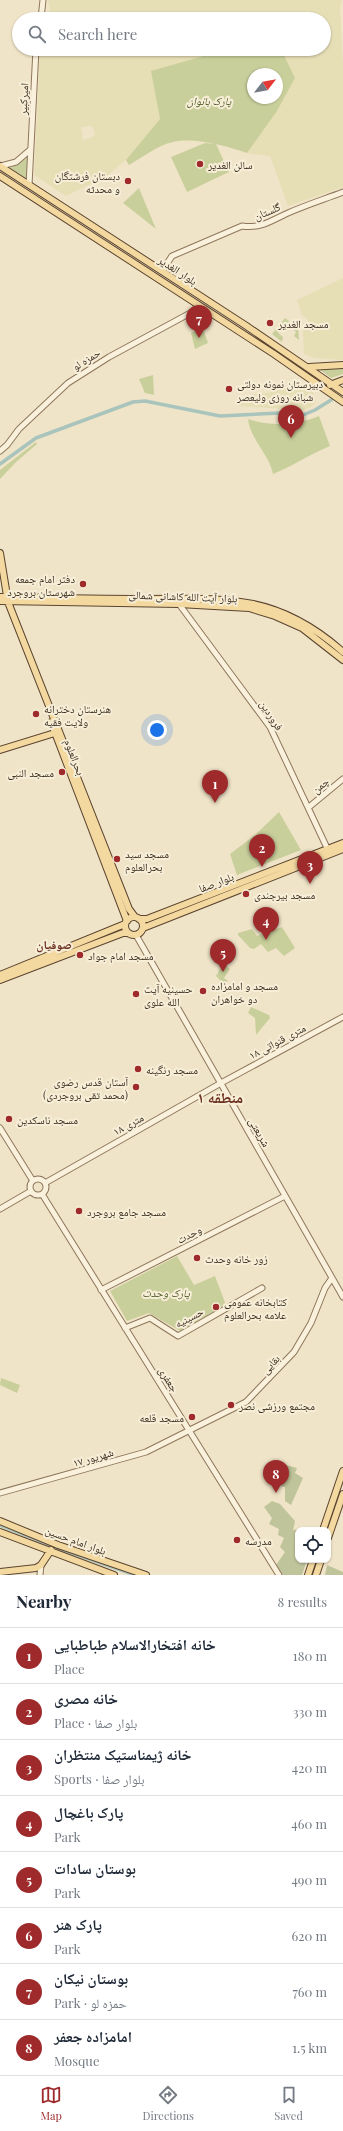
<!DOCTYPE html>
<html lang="en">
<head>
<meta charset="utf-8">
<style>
	body { margin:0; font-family:"Playfair Display","Noto Naskh Arabic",serif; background:#f2f2f3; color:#1f2937 }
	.controls { position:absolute; right:12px; bottom:12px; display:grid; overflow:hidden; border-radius:8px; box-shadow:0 1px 3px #0004 }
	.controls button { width:36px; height:36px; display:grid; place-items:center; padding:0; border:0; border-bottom:1px solid #e0e1e3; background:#fff; color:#1f2937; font:20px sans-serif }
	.compass { position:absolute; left:247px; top:68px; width:36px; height:36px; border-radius:50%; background:#fff; box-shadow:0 1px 3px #0004; rotate:59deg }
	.you { position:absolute; left:157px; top:730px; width:14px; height:14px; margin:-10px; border:3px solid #fff; border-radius:50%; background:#1a73e8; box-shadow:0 0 0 6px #1a73e833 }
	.badge { display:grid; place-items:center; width:26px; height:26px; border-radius:50%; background:#9e2a2b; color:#fff; font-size:13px; font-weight:700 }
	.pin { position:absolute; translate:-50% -33px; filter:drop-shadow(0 1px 2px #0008) }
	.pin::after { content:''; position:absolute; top:21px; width:14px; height:12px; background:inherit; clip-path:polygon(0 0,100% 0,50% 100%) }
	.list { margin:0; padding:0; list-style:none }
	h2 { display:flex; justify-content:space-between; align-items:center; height:52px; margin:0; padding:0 16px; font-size:17px }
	h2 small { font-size:13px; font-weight:400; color:#747a83 }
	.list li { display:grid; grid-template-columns:26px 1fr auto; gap:12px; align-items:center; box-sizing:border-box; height:56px; padding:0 16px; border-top:1px solid #e0e1e3 }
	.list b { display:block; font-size:15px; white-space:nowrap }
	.list p { margin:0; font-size:13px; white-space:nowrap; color:#747a83 }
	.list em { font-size:13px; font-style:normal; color:#747a83 }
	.icon { flex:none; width:22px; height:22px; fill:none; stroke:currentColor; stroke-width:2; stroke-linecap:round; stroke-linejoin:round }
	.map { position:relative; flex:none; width:343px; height:1575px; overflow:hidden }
	.search { position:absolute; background:#fff; box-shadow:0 1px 3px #0004; left:12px; right:12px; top:12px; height:44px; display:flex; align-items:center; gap:10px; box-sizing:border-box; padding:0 14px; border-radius:22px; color:#747a83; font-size:15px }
	.sheet { height:500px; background:#fff }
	nav { display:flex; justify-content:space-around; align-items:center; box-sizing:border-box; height:56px; border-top:1px solid #e0e1e3; background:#fff; font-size:11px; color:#747a83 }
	nav a { display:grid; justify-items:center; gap:2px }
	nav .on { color:#9e2a2b }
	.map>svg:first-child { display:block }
	.farmland { fill:#e6deb5; fill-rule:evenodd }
	.green { fill:#c9cf9b; fill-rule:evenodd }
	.cemetery { fill:#bfc49a }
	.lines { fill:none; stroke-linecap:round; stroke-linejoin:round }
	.canal { stroke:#a9c4bc; stroke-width:3.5 }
	.minor-casing { stroke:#8d765c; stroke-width:7 }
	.major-casing { stroke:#5b4430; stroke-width:8 }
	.minor { stroke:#faf1dc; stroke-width:5 }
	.major { stroke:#f3d9a0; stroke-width:6 }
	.poi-dot { fill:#9e2a2b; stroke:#f7eed8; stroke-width:1.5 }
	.labels { text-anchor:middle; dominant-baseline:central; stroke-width:4; stroke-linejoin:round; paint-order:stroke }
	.street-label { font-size:11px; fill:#3d2e20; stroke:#f7eed8 }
	.park-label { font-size:11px; font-style:italic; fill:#4d5a26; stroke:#f7eed8 }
	.poi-label { font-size:11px; fill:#3d2e20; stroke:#f7eed8; text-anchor:start }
	.neighbourhood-label { font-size:12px; font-weight:bold; fill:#6b2e1e; stroke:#f7eed8 }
	.district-label { font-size:15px; font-weight:bold; fill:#6b2e1e; stroke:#f7eed8 }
</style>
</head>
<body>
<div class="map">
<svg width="343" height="1575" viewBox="0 0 343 1575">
	<rect width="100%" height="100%" fill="#f0e4c8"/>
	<path class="farmland" d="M48 0H342L340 8 343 66V187L288 206 270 156 247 153 277 111 295 78 281 49H324V19H281V12L248 19H47L50 9Z
		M40 49H228L152 71 160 119 126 160 107 176 66 196 34 175ZM92 126 95 134 92 137 83 140 81 127Z
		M343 278V360L314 358 304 354 303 332 308 320 302 315 297 300Z
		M296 381 312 389 316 402 311 407 303 410 239 406 237 404 255 394 268 393Z"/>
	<path class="green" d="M282 12 281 19H248Z
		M228 49H281L295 78 277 111 247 153C226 146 196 137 173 142 158 145 143 157 129 165L126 160 160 119 151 71ZM253 74H277V98H253Z
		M205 143 216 144 229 172 187 192 171 157Z
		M28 157 27 179 10 168 17 165Z
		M139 188 156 229 123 203Z
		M285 318 298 328 299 340 294 336 296 332 286 323 278 333 283 337 282 342 272 334Z
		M203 328 208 343 195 349 191 333Z
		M318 368H343V374L331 378Z
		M153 375 154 395 145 393 139 379Z
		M319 416 330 446C310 454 293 466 273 474 269 454 250 439 248 419 271 427 297 425 319 416Z
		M36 442 37 444 16 462 0 479V470Z
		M279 812 301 850 237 875 230 854 255 835Z
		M282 927 295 948 284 956 276 948 268 952 261 944 254 949 250 948 238 935V933L252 929 257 936Z
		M223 964 230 969 224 978 228 981 224 984 216 976Z
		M251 1007 269 1015 270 1018 256 1035 255 1018 248 1013Z
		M177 1256 194 1285 215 1276 226 1305 180 1331 149 1313 127 1321 110 1291Z
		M1 1378 20 1385 17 1393 0 1385Z"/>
	<path class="cemetery" d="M282 1464 297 1468 295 1473 303 1478 291 1505 285 1501V1487L276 1485Z
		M272 1501 280 1504 295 1521 293 1530 301 1529V1530H298V1560H307L302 1575H283L276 1565 285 1552 280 1547 284 1538 278 1535 279 1529 269 1524 272 1518 264 1507Z
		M327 1565 343 1572V1575H325Z"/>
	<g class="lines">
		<path class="canal" d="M0 464 36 438 133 402 145 401 220 416 280 413 294 416 303 415 315 410 331 400
			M0 1525 51 1545
			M54 1547H55
			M58 1548 135 1575"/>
		<g class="minor-casing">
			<path id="minor" d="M41 19 43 0
				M1 166 16 162 30 150
				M29 185 36 49
				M162 271 172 256 242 226C261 229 272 220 288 213 306 205 325 199 343 192
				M0 451 7 445 19 429 68 383 109 357 194 311 198 305
				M179 604 270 727 328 850
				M309 807 343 779
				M136 935 343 1297
				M0 1128 33 1181
				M30 1187a8 8 0 1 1 16 0a8 8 0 1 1-16 0Z
				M45 1183 221 1083 343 1017
				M42 1194 279 1575
				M0 1209 31 1191
				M101 1290 285 1196
				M125 1328 150 1318 178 1336 262 1288
				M0 1493 146 1452 246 1402 294 1352 311 1323 325 1288 332 1278
				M40 1575 41 1565"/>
		</g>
		<g class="major-casing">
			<path id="major" d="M0 166 245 325 343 392
				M0 176 274 354 343 402
				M309 367 343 365
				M330 385 343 380
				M0 553 8 602 129 909 135 917
				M0 597C50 598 99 599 149 599 183 599 220 597 253 604 287 611 317 629 343 652
				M0 601 179 604 249 608 275 616 302 628 343 660
				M51 722 127 921
				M0 750 58 732
				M125 926a9 9 0 1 1 18 0a9 9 0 1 1-18 0Z
				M139 919H147L343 843
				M143 928 343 849
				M0 975 125 924
				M0 980 123 933H128
				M0 1521 58 1545 146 1575
				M323 1530 343 1471
				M0 1532 114 1575
				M328 1538 343 1494
				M0 1572 36 1568 41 1565 51 1550
				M308 1575 313 1560
				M316 1575 321 1560"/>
		</g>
		<use href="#minor" class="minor"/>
		<use href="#major" class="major"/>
	</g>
	<g class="poi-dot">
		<circle cx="200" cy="164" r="4"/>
		<circle cx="128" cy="181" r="4"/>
		<circle cx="270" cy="323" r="4"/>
		<circle cx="229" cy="389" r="4"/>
		<circle cx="83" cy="584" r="4"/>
		<circle cx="36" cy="714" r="4"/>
		<circle cx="62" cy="772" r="4"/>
		<circle cx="117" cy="859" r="4"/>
		<circle cx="246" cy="894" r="4"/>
		<circle cx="80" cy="955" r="4"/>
		<circle cx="203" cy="991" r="4"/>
		<circle cx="136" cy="994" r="4"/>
		<circle cx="138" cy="1069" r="4"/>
		<circle cx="136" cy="1087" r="4"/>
		<circle cx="9" cy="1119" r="4"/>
		<circle cx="79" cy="1211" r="4"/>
		<circle cx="197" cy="1258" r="4"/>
		<circle cx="216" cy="1307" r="4"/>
		<circle cx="231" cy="1405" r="4"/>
		<circle cx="192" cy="1417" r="4"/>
		<circle cx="237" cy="1540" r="4"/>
	</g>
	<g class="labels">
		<g class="street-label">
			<text transform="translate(23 99) rotate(-87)">امیرکبیر</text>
			<text transform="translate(267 211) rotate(-23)">گلستان</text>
			<text transform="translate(178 270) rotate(33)">بلوار الغدیر</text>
			<text transform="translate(86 359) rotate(-32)">حمزه لو</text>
			<text transform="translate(183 596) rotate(2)">بلوار آیت الله کاشانی شمالی</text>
			<text transform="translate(272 715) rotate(57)">فروردین</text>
			<text transform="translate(75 757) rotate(69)">بحرالعلوم</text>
			<text transform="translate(320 785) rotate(-40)">چمن</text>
			<text transform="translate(216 882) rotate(-21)">بلوار صفا</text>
			<text transform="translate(277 1041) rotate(-28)">۱۸ متری قنواتی</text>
			<text transform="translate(128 1124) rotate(-29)">۱۸ متری</text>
			<text transform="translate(260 1132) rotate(60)">شریعتی</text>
			<text transform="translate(189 1234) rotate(-27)">وحدت</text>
			<text transform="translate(189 1317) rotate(-27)">حسینیه</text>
			<text transform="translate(270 1364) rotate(-48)">بقایی</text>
			<text transform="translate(169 1379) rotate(58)">جعفری</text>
			<text transform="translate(93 1457) rotate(-16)">۱۷ شهریور</text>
			<text transform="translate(76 1540) rotate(20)">بلوار امام حسین</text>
		</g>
		<g class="park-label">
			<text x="209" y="100">پارک بانوان</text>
			<text x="166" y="1292">پارک وحدت</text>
		</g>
		<g class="poi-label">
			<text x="208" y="164">سالن الغدیر</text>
			<text x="120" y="175" text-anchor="end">دبستان فرشتگان<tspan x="120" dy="13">و محدثه</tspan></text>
			<text x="278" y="323">مسجد الغدیر</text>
			<text x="237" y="383">دبیرستان نمونه دولتی<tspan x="237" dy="13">شبانه روزی ولیعصر</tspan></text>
			<text x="75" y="578" text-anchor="end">دفتر امام جمعه<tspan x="75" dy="13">شهرستان بروجرد</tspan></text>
			<text x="44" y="708">هنرستان دخترانه<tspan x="44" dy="13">ولایت فقیه</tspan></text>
			<text x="54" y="772" text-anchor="end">مسجد النبی</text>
			<text x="125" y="853">مسجد سید<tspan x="125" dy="13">بحرالعلوم</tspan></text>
			<text x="254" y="894">مسجد بیرجندی</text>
			<text x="88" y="955">مسجد امام جواد</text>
			<text x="211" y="985">مسجد و امامزاده<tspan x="211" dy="13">دو خواهران</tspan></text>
			<text x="144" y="988">حسینیه آیت<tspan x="144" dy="13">الله علوی</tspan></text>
			<text x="146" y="1069">مسجد رنگینه</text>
			<text x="128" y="1081" text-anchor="end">آستان قدس رضوی<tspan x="128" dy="13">(محمد تقی بروجردی)</tspan></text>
			<text x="17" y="1119">مسجد ناسکدین</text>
			<text x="87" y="1211">مسجد جامع بروجرد</text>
			<text x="205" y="1258">زور خانه وحدت</text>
			<text x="224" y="1301">کتابخانه عمومی<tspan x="224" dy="13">علامه بحرالعلوم</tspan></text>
			<text x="239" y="1405">مجتمع ورزشی نصر</text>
			<text x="184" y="1417" text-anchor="end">مسجد قلعه</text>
			<text x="245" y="1540">مدرسه</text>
		</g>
		<g class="neighbourhood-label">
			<text x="54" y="944">صوفیان</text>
		</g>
		<g class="district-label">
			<text x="220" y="1097">منطقه ۱</text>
		</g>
	</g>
</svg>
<div class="controls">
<button><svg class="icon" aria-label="locate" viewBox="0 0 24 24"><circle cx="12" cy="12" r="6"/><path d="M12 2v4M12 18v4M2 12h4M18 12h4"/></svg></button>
</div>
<svg class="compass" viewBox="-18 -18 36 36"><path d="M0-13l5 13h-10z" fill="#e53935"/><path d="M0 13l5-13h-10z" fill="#747a83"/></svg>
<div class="you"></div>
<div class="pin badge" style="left:215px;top:803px">1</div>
<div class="pin badge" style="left:262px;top:867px">2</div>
<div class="pin badge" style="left:310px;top:884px">3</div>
<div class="pin badge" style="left:266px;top:940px">4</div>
<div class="pin badge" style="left:223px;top:972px">5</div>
<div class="pin badge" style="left:291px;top:438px">6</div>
<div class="pin badge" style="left:199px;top:338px">7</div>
<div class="pin badge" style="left:276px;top:1493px">8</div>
<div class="search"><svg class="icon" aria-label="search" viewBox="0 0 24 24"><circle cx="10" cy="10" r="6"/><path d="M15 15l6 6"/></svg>Search here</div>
</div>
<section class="sheet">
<h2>Nearby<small>8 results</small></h2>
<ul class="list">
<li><span class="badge">1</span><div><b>خانه افتخارالاسلام طباطبایی</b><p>Place</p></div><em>180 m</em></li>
<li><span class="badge">2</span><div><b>خانه مصری</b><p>Place · بلوار صفا</p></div><em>330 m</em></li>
<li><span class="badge">3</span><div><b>خانه ژیمناستیک منتظران</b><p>Sports · بلوار صفا</p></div><em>420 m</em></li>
<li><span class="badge">4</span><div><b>پارک باغچال</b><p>Park</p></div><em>460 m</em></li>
<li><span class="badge">5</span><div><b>بوستان سادات</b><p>Park</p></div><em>490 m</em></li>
<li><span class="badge">6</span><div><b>پارک هنر</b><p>Park</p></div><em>620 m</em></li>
<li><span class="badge">7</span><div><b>بوستان نیکان</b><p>Park · حمزه لو</p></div><em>760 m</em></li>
<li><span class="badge">8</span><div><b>امامزاده جعفر</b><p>Mosque</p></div><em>1.5 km</em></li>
</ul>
</section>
<nav>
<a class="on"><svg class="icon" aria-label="map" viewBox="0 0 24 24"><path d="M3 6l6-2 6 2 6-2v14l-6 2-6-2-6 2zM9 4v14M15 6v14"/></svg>Map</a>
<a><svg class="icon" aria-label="directions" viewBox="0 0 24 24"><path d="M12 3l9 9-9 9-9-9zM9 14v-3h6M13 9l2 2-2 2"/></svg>Directions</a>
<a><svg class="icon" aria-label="saved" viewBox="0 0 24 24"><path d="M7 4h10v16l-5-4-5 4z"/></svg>Saved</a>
</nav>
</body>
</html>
